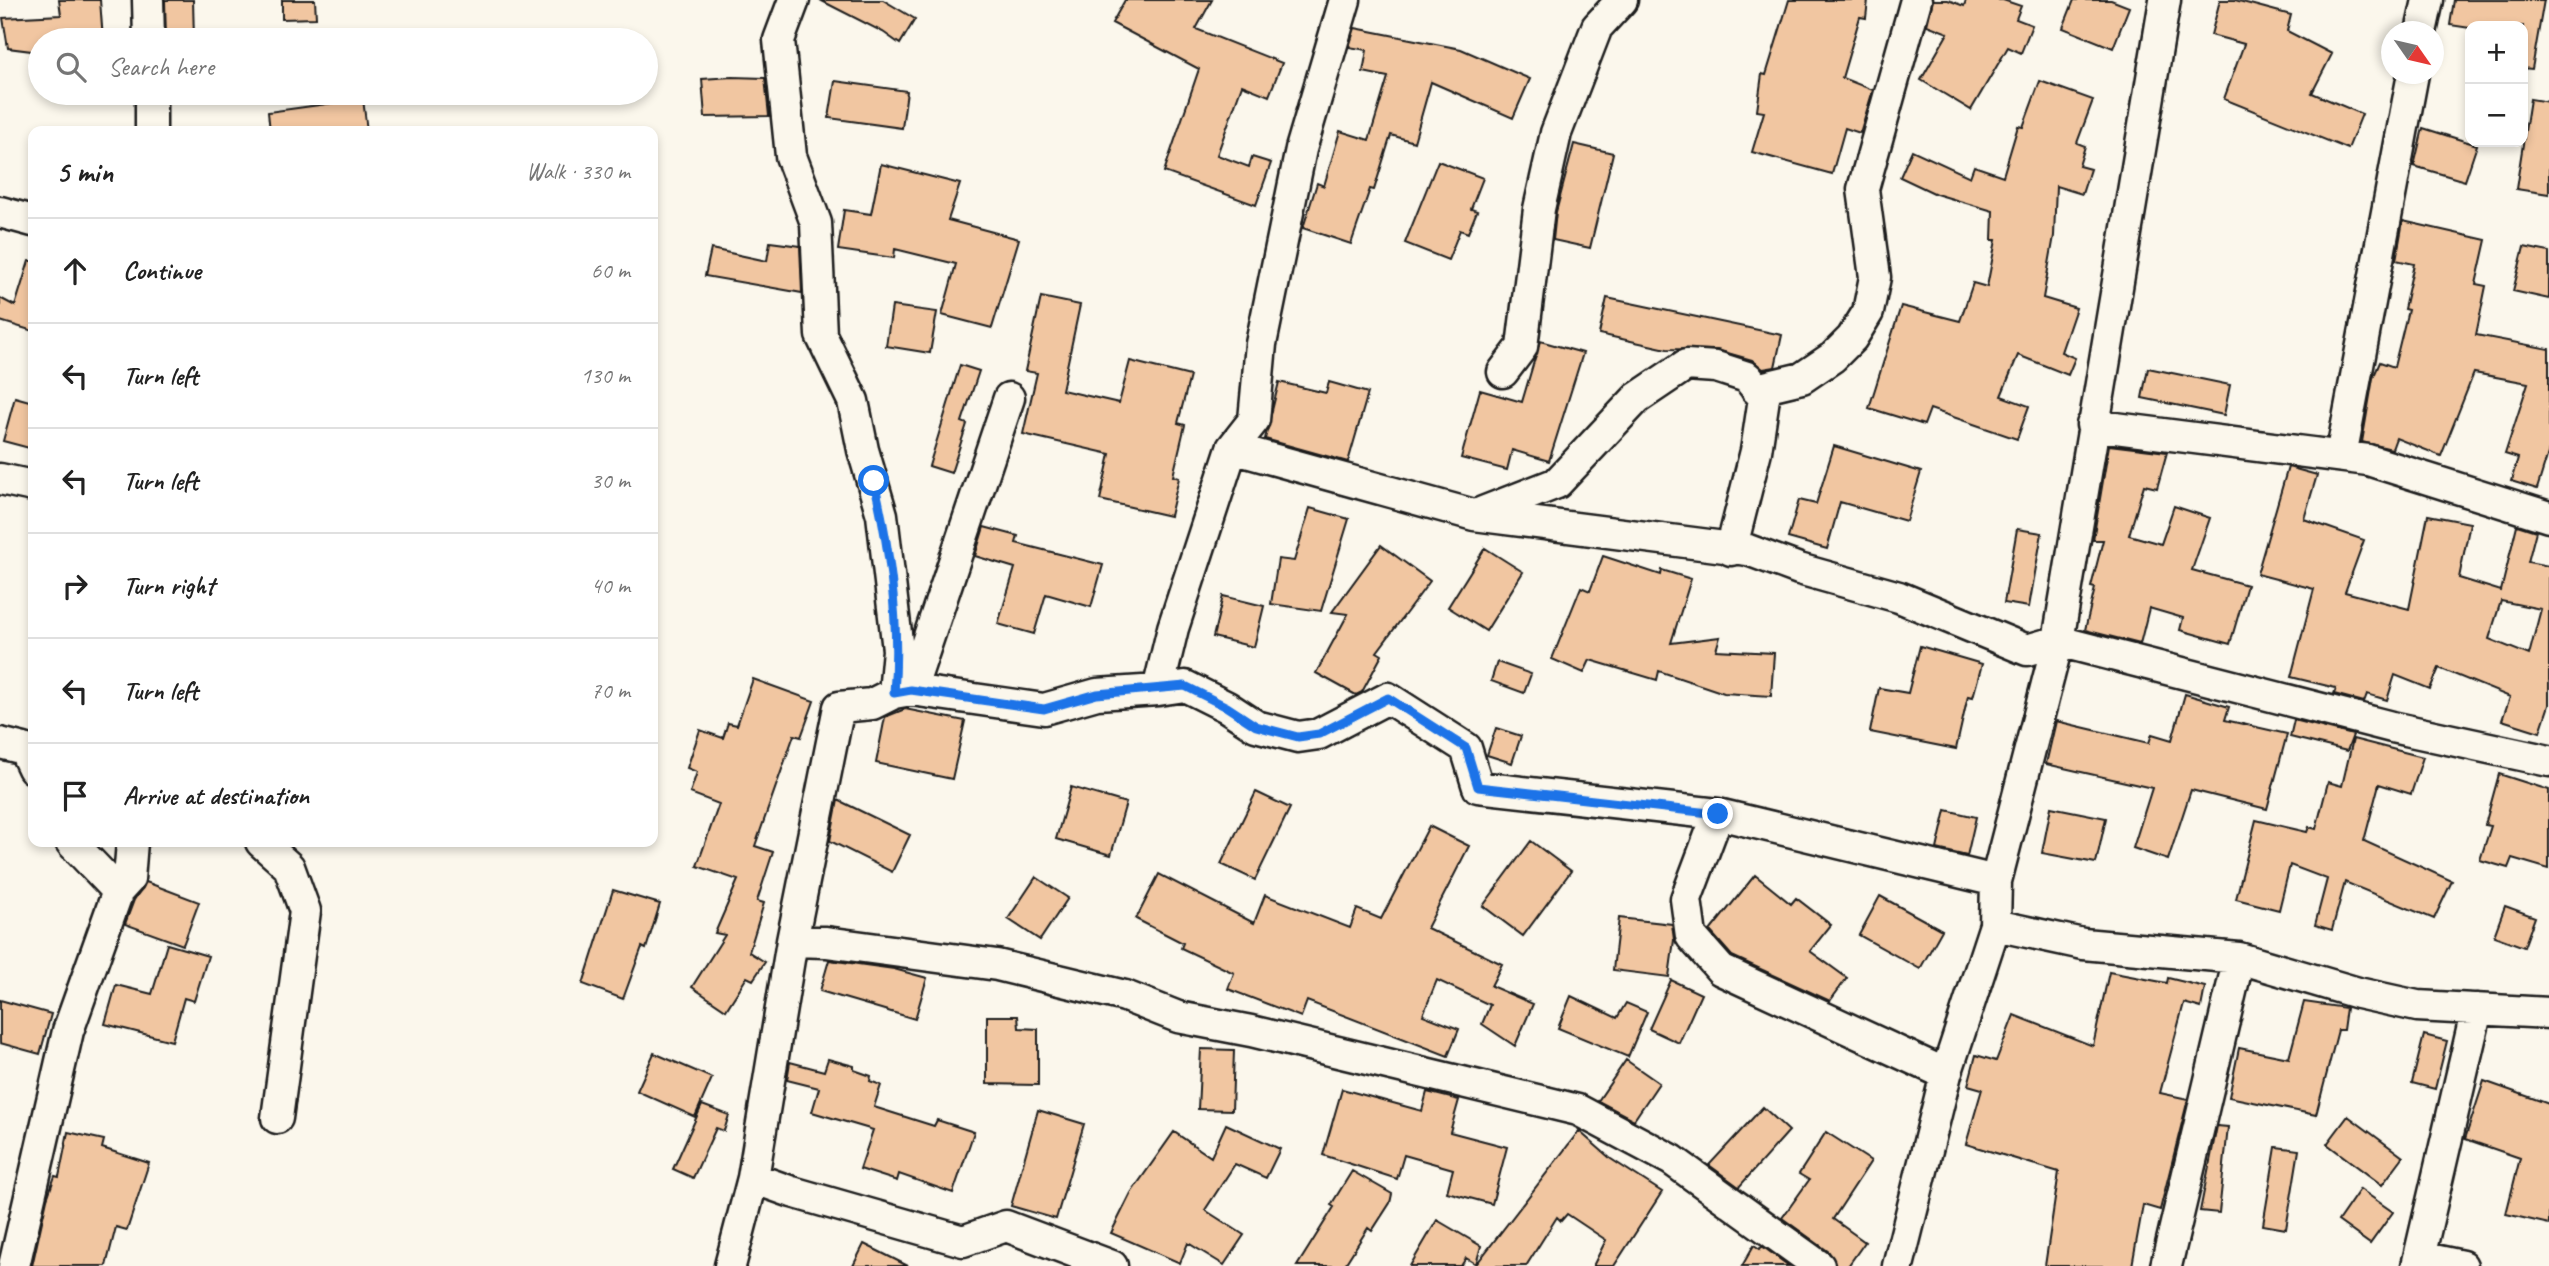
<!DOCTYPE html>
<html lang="en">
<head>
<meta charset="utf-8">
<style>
	body { margin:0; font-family:Caveat,sans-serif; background:#f2f2f2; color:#222 }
	.controls { position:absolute; right:21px; top:21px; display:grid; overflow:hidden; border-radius:14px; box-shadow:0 4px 10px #0003 }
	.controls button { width:63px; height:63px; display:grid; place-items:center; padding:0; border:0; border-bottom:2px solid #e0e0e0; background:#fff; color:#222; font:35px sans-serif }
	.compass { position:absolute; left:2381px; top:21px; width:63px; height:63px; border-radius:50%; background:#fff; box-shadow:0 4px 10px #0003; rotate:124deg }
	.stop { position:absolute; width:21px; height:21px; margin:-16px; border:5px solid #1a73e8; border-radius:50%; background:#fff }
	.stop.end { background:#1a73e8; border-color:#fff; box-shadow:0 2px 7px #0008 }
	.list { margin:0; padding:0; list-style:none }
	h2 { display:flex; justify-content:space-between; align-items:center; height:91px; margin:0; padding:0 28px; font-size:30px }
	h2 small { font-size:23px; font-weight:400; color:#767676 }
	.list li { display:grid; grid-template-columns:46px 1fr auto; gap:21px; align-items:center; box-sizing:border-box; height:105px; padding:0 28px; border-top:2px solid #e0e0e0 }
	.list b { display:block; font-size:26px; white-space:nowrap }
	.list em { font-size:23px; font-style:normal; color:#767676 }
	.icon { flex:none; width:38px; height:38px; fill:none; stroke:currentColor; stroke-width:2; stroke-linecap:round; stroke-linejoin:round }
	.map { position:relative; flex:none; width:2549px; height:1266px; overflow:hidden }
	.search { position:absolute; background:#fff; box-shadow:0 4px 10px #0003; left:28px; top:28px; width:630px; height:77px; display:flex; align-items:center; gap:18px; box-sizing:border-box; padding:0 24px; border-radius:38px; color:#767676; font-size:26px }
	.panel { position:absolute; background:#fff; box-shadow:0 4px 10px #0003; left:28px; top:126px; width:630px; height:721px; border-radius:14px }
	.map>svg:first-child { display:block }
	.building { fill:#f1c6a1; stroke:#1c1c1c; stroke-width:2; fill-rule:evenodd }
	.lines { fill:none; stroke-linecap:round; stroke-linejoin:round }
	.minor-casing { stroke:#1c1c1c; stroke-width:35 }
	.minor { stroke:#fbf7ec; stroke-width:30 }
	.route { stroke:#1a73e8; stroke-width:9 }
</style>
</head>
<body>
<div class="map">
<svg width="2549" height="1266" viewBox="0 0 2549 1266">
	<rect width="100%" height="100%" fill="#fbf7ec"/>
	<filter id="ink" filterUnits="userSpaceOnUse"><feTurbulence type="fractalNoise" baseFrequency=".0143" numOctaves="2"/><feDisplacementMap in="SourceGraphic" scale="14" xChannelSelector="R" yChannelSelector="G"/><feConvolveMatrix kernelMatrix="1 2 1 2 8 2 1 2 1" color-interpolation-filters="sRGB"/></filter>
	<g filter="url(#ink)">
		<path class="building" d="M59 0H100L103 40H40V52L8 48 3 18 61 15Z
			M165 0H193L194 40H166Z
			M282 0H315L316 18 282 19Z
			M820 0H883L915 19 900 44 883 32Z
			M1125 0H1212L1196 29 1282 63 1269 96 1242 85 1217 155 1249 167 1252 157 1271 163 1256 205 1164 172 1199 69 1112 23Z
			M1789 0H1868L1866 18 1860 17 1842 78 1873 90 1860 133 1845 128 1832 174 1752 152 1764 112 1757 111 1762 74 1766 75Z
			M1933 0H1948L1964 6 1966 0H2003L2021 6 2016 19 2032 25 2021 53 2008 47 1971 110 1921 80 1948 33 1927 25Z
			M2074 0H2111L2129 7 2113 48 2063 28Z
			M2220 0H2235L2291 15 2287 31 2332 54 2312 93 2362 114 2348 149 2224 99 2244 44 2211 35Z
			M2454 0H2544L2532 69 2523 68V26L2470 28 2450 25Z
			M1355 28 1461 49 1530 79 1513 118 1431 82 1414 142 1391 135 1374 190 1370 189 1351 244 1303 228 1317 183 1324 186 1340 131 1369 140 1388 77 1363 72 1367 50 1349 47Z
			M732 77 765 78 769 116 705 117 702 79Z
			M835 81 907 91 902 128 829 118Z
			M2040 81 2093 100 2077 143 2085 146 2079 166 2090 169 2082 194 2056 186 2054 236 2043 298 2076 308 2061 352 2075 358 2068 375 2018 355 2001 396 2029 406 2017 439 1930 409 1924 425 1869 408 1901 306 1960 321 1973 283 1987 287 1996 240H1992L1993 211 1936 194 1900 177 1912 150 1970 177 1974 166 2003 176 2018 126 2023 127Z
			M363 99 367 131H270L268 112Z
			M2530 99 2549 102V194L2516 189Z
			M2423 128 2477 145 2465 181 2414 166Z
			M1574 144 1613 153 1590 248 1553 240 1556 212Z
			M1438 161 1483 178 1471 209 1477 211 1468 233 1460 230 1448 260 1405 243Z
			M881 164 960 184 948 220 1019 239 992 328 942 315 956 264 895 249 894 258 838 250 844 210 871 214Z
			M2403 221 2486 240 2476 284 2486 286 2476 335 2549 349V450L2537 489 2511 481 2518 458 2505 454 2528 383 2474 373 2441 456 2396 438 2392 449 2362 442 2373 378 2380 362 2394 367 2408 310 2404 309 2414 264 2396 260Z
			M770 242 800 246 802 293 705 276 711 249 767 261Z
			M2524 247 2549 252V299L2513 291Z
			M29 261H33V331L0 321V298L15 306Z
			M1041 297 1080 305 1062 390 1119 403 1130 361 1190 376 1178 423 1185 425 1173 476 1179 478 1170 516 1100 500 1110 454 1023 434 1037 373 1025 371Z
			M1607 298 1782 335 1775 367 1763 369 1752 360 1717 350 1667 349 1599 334Z
			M892 306 937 312 930 353 886 346Z
			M1540 341 1583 353 1549 461 1512 450 1507 470 1461 458 1480 390 1522 402Z
			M960 365 979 371 962 422 967 424 951 473 929 466Z
			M2148 368 2230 385 2224 415 2142 398Z
			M1279 382 1326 393 1329 382 1368 393 1348 462 1265 439Z
			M15 397 33 402V449L3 441Z
			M2109 445 2167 452 2157 488 2144 485 2129 535 2161 544 2174 506 2210 518 2192 570 2247 585 2230 644 2180 630 2183 618 2149 608 2140 644 2085 630 2095 588 2091 587 2103 540H2093Z
			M1834 446 1921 472 1906 521 1840 502 1827 549 1788 538 1799 500 1816 504Z
			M2288 467 2317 475 2304 519 2364 540 2345 592 2409 609 2428 515 2470 523 2459 578 2501 591 2517 525 2536 531 2528 562 2549 566V705L2540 732 2502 720 2510 697 2439 668 2430 689 2395 675 2387 700 2367 694 2364 702 2334 694 2336 688 2291 677 2314 589 2257 574ZM2501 601 2541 609 2529 655 2489 639Z
			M1310 508 1349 519 1321 611 1271 604 1278 559 1294 561Z
			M984 527 1018 536 1016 543 1103 565 1091 607 1046 594 1034 634 998 624 1015 568 975 556Z
			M2017 529 2042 533 2029 607 2004 603Z
			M1381 545 1430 581 1377 652 1382 655 1362 692 1356 695 1316 673 1348 614 1332 612Z
			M1485 548 1523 572 1486 631 1448 607Z
			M1603 556 1661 575 1662 570 1691 579 1671 643 1720 637 1716 650 1774 653 1771 696 1724 693 1659 671 1657 680 1590 660 1584 673 1552 659 1581 587 1590 591Z
			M1223 596 1264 606 1254 647 1213 637Z
			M1920 646 1982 664 1973 697 1968 696 1956 749 1870 732 1879 688 1908 693Z
			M1497 662 1531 674 1524 693 1491 681Z
			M753 679 814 701 801 737 794 735 755 846 773 852 757 901 764 903 749 952 765 962 753 980 747 977 726 1010 692 987 725 935 715 933 738 880 697 866 719 804 690 793 697 772 687 768 700 730 723 738 728 723 737 725Z
			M2185 694 2229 707 2225 720 2287 734 2267 809 2191 790 2168 860 2133 848 2152 788 2046 764 2056 721 2149 743 2152 734 2172 740Z
			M905 709 965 721 952 779 876 763 885 717Z
			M2294 720 2353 735 2347 751 2290 737Z
			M1496 728 1521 736 1512 763 1487 755Z
			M2353 739 2423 757 2411 794 2379 784 2364 841 2452 881 2434 919 2345 882 2332 930 2315 925 2327 879 2290 865 2279 910 2236 899 2256 820 2307 832 2309 827 2316 829 2328 782 2342 786Z
			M2499 774 2549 790V869L2512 858 2508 868 2480 860 2491 826 2485 825Z
			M1071 787 1126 803 1111 855 1056 839Z
			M1256 792 1290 808 1255 880 1221 864Z
			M838 800 910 835 892 872 830 841Z
			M2051 807 2106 818 2096 863 2042 853Z
			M1946 810 1976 817 1967 856 1937 849Z
			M1429 826 1469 846 1427 928 1502 964 1491 986 1533 1004 1515 1046 1482 1024 1490 1005 1437 980 1423 1015 1459 1029 1448 1056 1307 1001 1301 1017 1228 989 1234 973 1181 948 1183 943 1136 919 1159 874 1254 923 1265 895 1350 928 1357 909 1381 919Z
			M1531 841 1571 871 1523 936 1483 906Z
			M1755 875 1791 904 1796 898 1831 925 1810 951 1847 978 1830 1001 1732 956 1710 931Z
			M1036 877 1068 898 1040 940 1008 919Z
			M146 882 199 902 183 945 125 924 134 900Z
			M613 890 660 904 646 949 642 947 623 999 583 984Z
			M1880 896 1942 930 1920 969 1859 935Z
			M2505 906 2535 917 2524 947 2494 936Z
			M1619 918 1672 924 1674 940 1669 977 1613 970Z
			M167 944 208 956 194 1001 184 998 172 1041 105 1024 116 985 152 994Z
			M829 960 894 969 927 978 915 1019 820 991Z
			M2109 972 2167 983 2168 978 2205 987 2201 1008 2184 1003 2160 1093 2188 1099 2160 1210 2143 1205 2132 1266H2045L2059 1172 1966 1144 1982 1089 1968 1085 1976 1055 1996 1061 2014 1015 2093 1046Z
			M1671 980 1701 994 1679 1043 1649 1029Z
			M1571 996 1617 1018 1626 1003 1647 1012 1628 1057 1558 1028Z
			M0 1000 51 1014 40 1054 0 1043Z
			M2304 1002 2346 1008 2343 1030H2338L2316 1115 2229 1097 2239 1048 2289 1058Z
			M987 1016H1018L1019 1028 1038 1029V1085L987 1084Z
			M2424 1035 2447 1041 2435 1089 2412 1083Z
			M1201 1049 1234 1050 1232 1110 1198 1109Z
			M654 1053 712 1078 695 1117 637 1091Z
			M828 1059 854 1066V1070L871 1076 870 1081 881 1085 874 1107 934 1126 937 1120 974 1132 953 1193 899 1174 897 1181 860 1169 873 1130 812 1112 819 1088 787 1080 790 1062 824 1071Z
			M1626 1060 1659 1083 1634 1120 1598 1101Z
			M2484 1081 2549 1104V1224L2506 1214 2520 1158 2465 1139Z
			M1342 1089 1422 1111 1427 1092 1459 1100 1450 1132 1507 1147 1492 1204 1447 1192 1453 1169 1404 1155 1397 1179 1323 1155Z
			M702 1105 729 1115 724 1131 716 1128 693 1178 673 1169Z
			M1763 1107 1789 1131 1739 1187 1709 1165Z
			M1038 1110 1084 1124 1056 1219 1011 1206Z
			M2348 1116 2403 1157 2382 1185 2327 1144Z
			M1226 1124 1280 1149 1266 1178 1235 1164 1205 1210 1244 1235 1224 1265 1188 1243 1180 1263 1111 1233 1131 1193 1174 1132 1211 1157Z
			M2217 1126 2228 1127 2219 1213 2200 1211Z
			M1579 1131 1611 1159 1662 1192 1614 1266H1593L1606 1240 1567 1214 1561 1221 1557 1217 1526 1266H1475Z
			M68 1132 104 1140 102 1148 149 1163 127 1230 116 1227 106 1266H32L47 1199 55 1176 59 1177Z
			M1826 1132 1871 1161 1833 1219 1865 1242 1848 1266H1836L1829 1252 1782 1218 1809 1180 1799 1174Z
			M2276 1147 2299 1150 2286 1229 2263 1225Z
			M1352 1171 1392 1194 1390 1203 1372 1231 1368 1228 1344 1266H1297L1334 1207 1331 1205Z
			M2360 1189 2393 1212 2370 1244 2338 1221Z
			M1437 1220 1481 1246 1476 1264 1466 1258 1461 1266H1410Z
			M864 1244 908 1266H853Z
			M1754 1245 1760 1249 1762 1246 1789 1266H1742Z"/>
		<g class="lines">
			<g class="minor-casing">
				<path id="minor" d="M148 0 149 40
					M794 0 779 40 791 156 816 223 821 335 853 401 863 450 882 515 898 650 894 693
					M2421 32 2428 0
					M151 131V93
					M0 212 33 221
					M1503 372 1522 347 1539 209 1556 133 1597 27 1622 0
					M1756 389 1802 378 1833 357 1852 338 1868 312 1875 277 1863 189 1916 0
					M2092 425 2368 460 2549 517
					M1232 448 1474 515 1748 550 1799 569 1899 597 2027 650 2058 641 2392 727 2549 761
					M2341 456 2413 74
					M0 479 33 486
					M1483 512 1557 483 1637 398 1686 365 1716 367 1747 377 1764 398 1756 451 1731 550
					M911 690 1009 398
					M1158 690 1185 686 1227 707 1256 726 1298 737 1319 734 1388 698 1466 748 1478 787 1718 814 1686 899 1691 936 1721 970 1946 1074
					M0 743 24 749 33 768
					M1718 814 1996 881
					M71 842 118 891
					M261 842 289 867 305 911 277 1118
					M1995 925 2083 944 2239 958 2358 993 2417 1006 2549 1013
					M792 941 826 942 997 965 1125 996 1178 1017 1251 1031 1578 1110 1672 1160 1819 1266
					M753 1178 792 1192 963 1241 1006 1226 1112 1266
					M2419 1257 2462 1266
					M14 1266 68 1031 118 891 129 879 132 842
					M730 1266 753 1178 792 941 839 707 872 704 894 693 911 690 1044 709 1097 694 1158 690 1173 628 1232 448 1254 420 1261 344 1301 149 1345 0
					M1898 1266 1946 1074 1995 925 1996 881 2058 641 2165 0
					M2166 1266 2239 958
					M2417 1266 2477 1009"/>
			</g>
			<use href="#minor" class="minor"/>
		</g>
	</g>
	<g class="lines" filter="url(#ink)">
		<path class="route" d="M874 481C890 550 900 623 894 693L911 690 1044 709 1097 694 1185 686 1227 707 1256 726 1298 737 1319 734 1388 698 1466 748 1478 787 1718 814"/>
	</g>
</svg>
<div class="controls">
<button>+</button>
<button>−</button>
</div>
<svg class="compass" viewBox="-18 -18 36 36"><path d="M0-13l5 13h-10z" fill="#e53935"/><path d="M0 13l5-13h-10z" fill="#767676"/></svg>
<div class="stop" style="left:874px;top:481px"></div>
<div class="stop end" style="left:1718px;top:814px"></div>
<div class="search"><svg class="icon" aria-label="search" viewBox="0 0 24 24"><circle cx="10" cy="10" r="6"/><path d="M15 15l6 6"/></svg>Search here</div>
<section class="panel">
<h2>5 min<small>Walk · 330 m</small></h2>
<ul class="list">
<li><svg class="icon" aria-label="ahead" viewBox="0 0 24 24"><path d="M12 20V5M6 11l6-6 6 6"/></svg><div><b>Continue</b></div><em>60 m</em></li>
<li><svg class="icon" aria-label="left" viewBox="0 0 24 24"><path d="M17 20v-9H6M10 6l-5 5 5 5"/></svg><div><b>Turn left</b></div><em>130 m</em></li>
<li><svg class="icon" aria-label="left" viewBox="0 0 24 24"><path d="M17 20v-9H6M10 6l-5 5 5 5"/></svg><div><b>Turn left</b></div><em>30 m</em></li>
<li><svg class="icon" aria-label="right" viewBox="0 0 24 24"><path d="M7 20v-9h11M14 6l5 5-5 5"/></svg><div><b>Turn right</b></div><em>40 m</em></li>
<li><svg class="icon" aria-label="left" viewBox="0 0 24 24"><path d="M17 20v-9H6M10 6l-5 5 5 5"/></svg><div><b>Turn left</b></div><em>70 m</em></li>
<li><svg class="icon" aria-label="arrive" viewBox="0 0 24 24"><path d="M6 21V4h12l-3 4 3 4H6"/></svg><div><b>Arrive at destination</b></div></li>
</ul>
</section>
</div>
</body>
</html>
